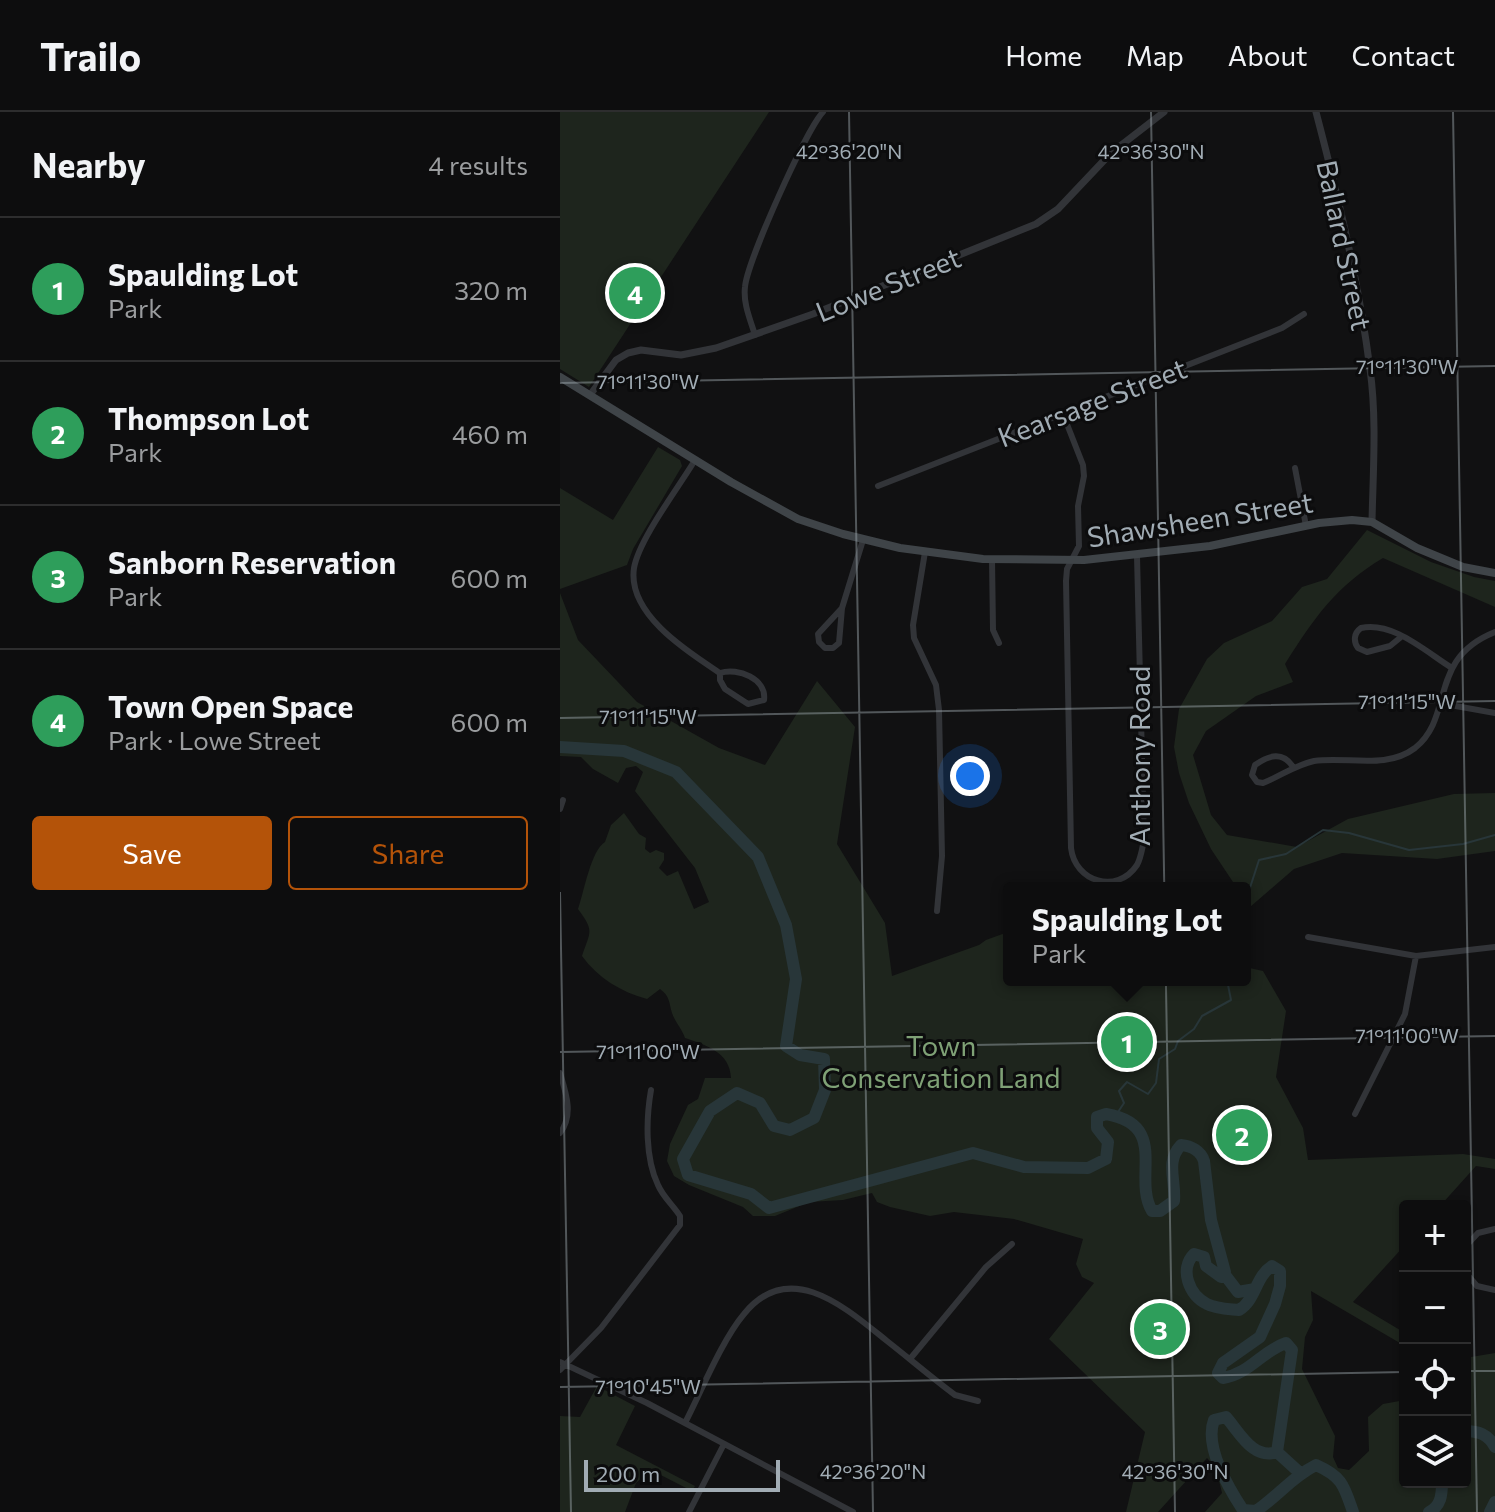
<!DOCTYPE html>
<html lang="en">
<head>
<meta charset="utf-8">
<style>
	body { margin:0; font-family:Commissioner,sans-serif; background:#1b1b1c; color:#f1f3f6 }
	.controls { position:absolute; right:24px; bottom:24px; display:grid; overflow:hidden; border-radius:8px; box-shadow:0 2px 6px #0004 }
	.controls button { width:72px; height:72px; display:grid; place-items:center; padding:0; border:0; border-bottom:2px solid #2d2d2e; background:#0d0d0e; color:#f1f3f6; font:40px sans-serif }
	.scale { position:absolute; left:24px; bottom:20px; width:196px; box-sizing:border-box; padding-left:8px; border:4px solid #a1acb4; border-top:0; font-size:22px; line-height:28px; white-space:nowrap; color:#a1acb4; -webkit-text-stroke:6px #0c0c0d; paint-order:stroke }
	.you { position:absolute; left:410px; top:664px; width:28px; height:28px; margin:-20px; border:6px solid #fff; border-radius:50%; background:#1a73e8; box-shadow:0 0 0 12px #1a73e833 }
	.badge { display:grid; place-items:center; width:52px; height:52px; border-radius:50%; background:#b45309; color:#fff; font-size:26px; font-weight:700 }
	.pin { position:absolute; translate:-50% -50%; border:4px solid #fff; box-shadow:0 2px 8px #0006 }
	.popup { position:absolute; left:443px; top:770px; width:248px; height:104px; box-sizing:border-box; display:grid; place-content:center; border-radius:8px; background:#0d0d0e; filter:drop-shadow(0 2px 6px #0005); font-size:26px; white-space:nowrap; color:#9a9c9e }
	.popup b { font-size:30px; color:#f1f3f6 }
	.popup::after { content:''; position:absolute; left:50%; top:100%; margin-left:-16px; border:16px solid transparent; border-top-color:#0d0d0e }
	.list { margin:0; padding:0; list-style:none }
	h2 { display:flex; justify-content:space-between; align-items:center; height:104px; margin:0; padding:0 32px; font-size:34px }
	h2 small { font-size:26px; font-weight:400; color:#9a9c9e }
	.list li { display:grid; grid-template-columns:52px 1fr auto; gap:24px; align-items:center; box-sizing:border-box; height:144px; padding:0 32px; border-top:2px solid #2d2d2e }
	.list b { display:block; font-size:30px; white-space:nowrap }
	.list p { margin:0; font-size:26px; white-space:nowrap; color:#9a9c9e }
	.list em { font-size:26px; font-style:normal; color:#9a9c9e }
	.actions { display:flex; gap:16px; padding:24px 32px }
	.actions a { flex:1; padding:18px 0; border:2px solid #b45309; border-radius:8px; text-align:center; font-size:28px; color:#b45309 }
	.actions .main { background:#b45309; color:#fff }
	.icon { flex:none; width:44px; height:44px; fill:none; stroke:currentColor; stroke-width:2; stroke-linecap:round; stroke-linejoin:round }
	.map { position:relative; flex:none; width:935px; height:1400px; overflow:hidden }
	header { display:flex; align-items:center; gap:48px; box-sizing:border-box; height:112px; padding:0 40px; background:#0d0d0e; border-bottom:2px solid #2d2d2e }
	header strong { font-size:38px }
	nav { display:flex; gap:44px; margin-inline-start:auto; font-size:28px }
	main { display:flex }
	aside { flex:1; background:#0d0d0e }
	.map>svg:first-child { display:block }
	.green { fill:#1e251d }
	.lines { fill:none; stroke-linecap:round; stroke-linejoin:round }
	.stream { stroke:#283639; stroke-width:2 }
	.river { stroke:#283639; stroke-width:12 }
	.minor { stroke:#323438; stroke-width:6 }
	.tertiary { stroke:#323438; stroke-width:7 }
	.secondary { stroke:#3f4448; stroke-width:8 }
	.ticks { fill:none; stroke:#a1acb4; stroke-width:2; stroke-opacity:0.45 }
	.labels { text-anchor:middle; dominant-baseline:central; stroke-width:6; stroke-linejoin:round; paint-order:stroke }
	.street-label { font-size:28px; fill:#a1acb4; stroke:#0c0c0d }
	.park-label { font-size:28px; fill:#7fa176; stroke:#0c0c0d }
	.ticks-label { font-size:20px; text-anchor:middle; fill:#a1acb4; stroke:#0c0c0d; stroke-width:6; stroke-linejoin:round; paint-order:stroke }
</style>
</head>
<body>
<header>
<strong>Trailo</strong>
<nav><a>Home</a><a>Map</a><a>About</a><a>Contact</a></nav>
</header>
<main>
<aside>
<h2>Nearby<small>4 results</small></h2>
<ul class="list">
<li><span class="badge" style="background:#2e9e5b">1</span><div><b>Spaulding Lot</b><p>Park</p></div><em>320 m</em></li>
<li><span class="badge" style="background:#2e9e5b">2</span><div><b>Thompson Lot</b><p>Park</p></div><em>460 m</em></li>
<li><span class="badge" style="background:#2e9e5b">3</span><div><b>Sanborn Reservation</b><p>Park</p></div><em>600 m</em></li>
<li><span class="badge" style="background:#2e9e5b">4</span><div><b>Town Open Space</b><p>Park · Lowe Street</p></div><em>600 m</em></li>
</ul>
<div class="actions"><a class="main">Save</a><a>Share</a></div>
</aside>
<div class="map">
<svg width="935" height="1400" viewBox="0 0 935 1400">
	<rect width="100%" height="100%" fill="#111112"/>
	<path class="green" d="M0 0H209L29 275 0 257Z
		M98 335 120 348 122 354 73 437 67 453 0 477V376L53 408Z
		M807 418 871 450 914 465 935 469V495L823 446C776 474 754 506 725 552L733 570 696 584 646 619 633 643 651 703 667 723 737 735 788 707 894 682 935 681V739L877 747 782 741 734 757 690 795 685 788V776H677L651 737 629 691 619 661 614 635 619 597 647 547 664 531 712 509 742 475 767 467Z
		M0 481 18 528 77 590 159 636 205 653 257 569 295 615 277 732 325 811 332 864 419 833 426 828 448 820 449 868H685V855L703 859 726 899 716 965 743 1016 748 1048 903 1042 935 1047V1057L916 1054 880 1094H845V1133L793 1190 845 1221V1234L751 1179 753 1208 745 1225 742 1257 775 1324 773 1345 778 1356 789 1358 809 1339 808 1305 823 1292 845 1288V1370H905V1246L935 1241V1400H645L662 1381 656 1356 647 1346 598 1400H566L585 1320 489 1227 534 1171 522 1165 516 1152 523 1127 454 1107 394 1100 370 1104 330 1095 317 1090 312 1081 283 1088 249 1090 215 1104H193L183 1095 129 1073 114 1064 107 1049 110 1032 128 993 138 987 145 966H171C170 940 146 933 125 926 122 917 115 910 112 901 109 891 110 884 100 877L87 887C61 880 38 866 22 844 30 819 35 820 18 797 24 780 31 738 45 730L51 713 64 701 79 722 86 726 85 737 90 741 96 738 104 741V748L99 756 107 764 118 759 134 797 149 790 135 756 75 679 83 660 76 654 66 656 58 671 33 657 21 645 0 644Z
		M37 1274 75 1294 56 1333 135 1374 132 1379 91 1358 76 1371 65 1400H0V1304L20 1305Z"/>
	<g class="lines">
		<path class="stream" d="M685 820 690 813 686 788 699 748 726 742 763 718 789 721 849 738 903 732 935 723
			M556 1003 564 991 559 979 567 970 588 982 596 971 599 947 615 937 618 929 634 917 642 904 671 888 667 868"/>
		<path class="river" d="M0 635 64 639 116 660 198 745 226 813 236 867 226 934 240 943 264 947 265 978 254 1006 230 1018 214 1014 200 991 177 981 150 999 123 1047 128 1063 191 1082 209 1096 413 1041 464 1055 528 1056 546 1047 548 1030 537 1016V1005L546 1002C610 1013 572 1065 592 1099H600L614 1089C616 1068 605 1050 621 1033 631 1034 641 1039 644 1049L651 1108 665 1160 664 1165H661L646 1154 644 1145 634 1142C619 1157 629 1183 647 1192 656 1197 670 1197 679 1198 696 1188 695 1165 712 1154L720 1159V1174L715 1192 700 1225 663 1251 658 1261 663 1266C689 1262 702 1239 726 1231L732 1238 717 1340C693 1348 680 1321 666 1305L654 1308C644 1334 668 1375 683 1398L696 1399C718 1384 732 1365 756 1353 783 1365 784 1374 793 1400
			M665 1163 678 1180 695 1177
			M905 1319C918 1319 928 1322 935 1335
			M717 1340 740 1361
			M869 1400C881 1394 882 1383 882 1370
			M930 1400 935 1390"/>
		<path class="minor" d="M195 223C190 207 183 191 185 175 187 150 246 18 263 0
			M503 302 523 353 524 364 518 394 519 434 507 457 506 469 511 736C515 770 557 783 577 753 581 746 582 737 584 728L577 444
			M135 348C119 375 79 427 74 456 67 502 128 540 160 561V568L165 577 188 592 204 588C207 567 178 555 160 561
			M735 356 746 414
			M318 374 722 216 744 202
			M365 440 353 513 354 526 376 573 379 598 382 744 377 799
			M432 447 433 518 439 531
			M282 496 279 531 273 536H265L259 530 258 522 282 496 303 428
			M841 525 830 534 807 540 798 536C793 529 794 521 801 516 833 509 866 540 892 556
			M879 591 935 601
			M733 655C723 639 709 643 695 653L692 663 697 670 703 671C721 664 735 653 754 649 787 644 826 658 855 636 895 604 867 547 935 520
			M0 697 3 688
			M748 825 856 844 935 835
			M0 961C6 981 14 1003 0 1021
			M795 1002 845 902 856 844
			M905 1135 918 1121 935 1117
			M905 1160 917 1174 935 1178
			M350 1247 426 1155 452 1132
			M0 1250 87 1291 293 1400
			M0 1258 41 1216 120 1113V1104C113 1093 103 1085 98 1073 85 1046 86 1007 91 978
			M125 1311C141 1280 162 1228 184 1202 230 1145 287 1197 327 1229 350 1247 372 1266 395 1283L418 1289
			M129 1400 164 1332"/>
		<path class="tertiary" d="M756 0C778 84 799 171 810 257 817 307 813 360 812 410
			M30 283 56 248 68 241 81 238 121 243 156 236 253 202 476 112 498 97 551 41 604 0"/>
		<path class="secondary" d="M0 265 171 370 238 407 283 422 340 436 423 447 524 448 650 434 759 411 792 408 812 410 857 436 903 455 935 461"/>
	</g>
	<path class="ticks" d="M289 0 313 1400M591 0 615 1400M893 0 917 1400M0 271 935 254M0 606 935 589M0 780 11 1400M0 940 935 924M905 1259H935M0 1275 845 1260"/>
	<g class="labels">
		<g class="street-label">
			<text transform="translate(785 133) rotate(78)">Ballard Street</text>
			<text transform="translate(328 172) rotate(-22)">Lowe Street</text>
			<text transform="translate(532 290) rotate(-21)">Kearsage Street</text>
			<text transform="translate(640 407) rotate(-9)">Shawsheen Street</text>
			<text transform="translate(579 644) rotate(-90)">Anthony Road</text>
		</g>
		<g class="park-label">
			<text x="381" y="933">Town<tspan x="381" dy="32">Conservation Land</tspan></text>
		</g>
	</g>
	<g class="ticks-label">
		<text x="289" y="47">42°36'20"N</text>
		<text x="591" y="47">42°36'30"N</text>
		<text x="847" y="262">71°11'30"W</text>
		<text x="88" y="277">71°11'30"W</text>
		<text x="847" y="597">71°11'15"W</text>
		<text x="88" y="612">71°11'15"W</text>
		<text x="847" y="931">71°11'00"W</text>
		<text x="88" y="947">71°11'00"W</text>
		<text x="88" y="1282">71°10'45"W</text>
		<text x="313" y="1367">42°36'20"N</text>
		<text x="615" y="1367">42°36'30"N</text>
	</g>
</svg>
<div class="controls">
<button>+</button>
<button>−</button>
<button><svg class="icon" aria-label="locate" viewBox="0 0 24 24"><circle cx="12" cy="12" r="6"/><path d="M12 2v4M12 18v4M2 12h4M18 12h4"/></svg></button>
<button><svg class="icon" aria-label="layers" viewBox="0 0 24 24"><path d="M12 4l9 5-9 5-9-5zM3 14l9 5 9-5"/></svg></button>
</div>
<div class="scale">200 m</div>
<div class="you"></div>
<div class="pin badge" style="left:567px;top:930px;background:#2e9e5b">1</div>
<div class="popup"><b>Spaulding Lot</b>Park</div>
<div class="pin badge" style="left:682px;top:1023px;background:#2e9e5b">2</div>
<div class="pin badge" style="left:600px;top:1217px;background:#2e9e5b">3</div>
<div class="pin badge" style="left:75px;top:181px;background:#2e9e5b">4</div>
</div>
</main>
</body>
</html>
